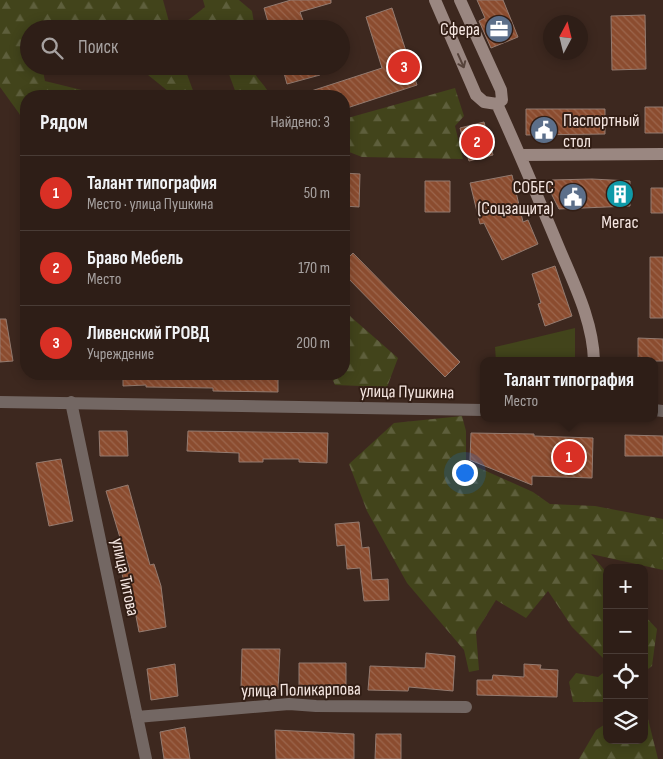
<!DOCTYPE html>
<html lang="ru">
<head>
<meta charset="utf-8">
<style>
	body { margin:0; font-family:"Sofia Sans Condensed",sans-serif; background:#362720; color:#f1f3f6 }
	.controls { position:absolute; right:15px; bottom:15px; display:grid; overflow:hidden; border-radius:10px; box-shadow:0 2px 12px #0003 }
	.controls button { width:45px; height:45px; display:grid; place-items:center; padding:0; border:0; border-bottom:1px solid #493c36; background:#2e1e17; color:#f1f3f6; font:25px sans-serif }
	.compass { position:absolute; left:543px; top:15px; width:45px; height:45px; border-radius:50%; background:#2e1e17; box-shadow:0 2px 12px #0003; rotate:7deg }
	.you { position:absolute; left:464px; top:472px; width:18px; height:18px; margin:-12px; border:4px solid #fff; border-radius:50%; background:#1a73e8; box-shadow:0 0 0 8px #1a73e833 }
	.badge { display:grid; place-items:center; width:32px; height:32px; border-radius:50%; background:#d93025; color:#fff; font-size:16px; font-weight:700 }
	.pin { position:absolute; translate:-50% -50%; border:2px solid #fff; box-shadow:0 1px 5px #0006 }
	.popup { position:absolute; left:480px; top:357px; width:178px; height:65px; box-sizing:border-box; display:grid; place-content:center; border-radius:10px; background:#2e1e17; filter:drop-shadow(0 1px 4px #0005); font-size:16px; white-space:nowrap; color:#a7a2a1 }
	.popup b { font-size:19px; color:#f1f3f6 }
	.popup::after { content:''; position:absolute; left:50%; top:100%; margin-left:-10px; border:10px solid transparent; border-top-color:#2e1e17 }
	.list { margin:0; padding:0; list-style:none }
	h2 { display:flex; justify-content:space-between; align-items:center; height:65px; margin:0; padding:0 20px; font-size:21px }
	h2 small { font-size:16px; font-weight:400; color:#a7a2a1 }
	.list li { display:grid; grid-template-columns:32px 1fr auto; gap:15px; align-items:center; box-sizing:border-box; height:75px; padding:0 20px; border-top:1px solid #493c36 }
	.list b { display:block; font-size:19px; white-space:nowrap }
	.list p { margin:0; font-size:16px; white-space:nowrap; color:#a7a2a1 }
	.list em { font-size:16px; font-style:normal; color:#a7a2a1 }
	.icon { flex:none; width:28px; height:28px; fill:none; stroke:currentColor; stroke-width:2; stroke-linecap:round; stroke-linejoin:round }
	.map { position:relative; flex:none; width:663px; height:759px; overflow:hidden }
	.search { position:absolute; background:#2e1e17; box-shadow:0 2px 12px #0003; left:20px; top:20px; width:330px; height:55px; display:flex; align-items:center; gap:12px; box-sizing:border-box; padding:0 18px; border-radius:28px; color:#a7a2a1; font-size:19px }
	.panel { position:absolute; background:#2e1e17; box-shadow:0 2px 12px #0003; left:20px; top:90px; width:330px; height:290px; border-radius:20px }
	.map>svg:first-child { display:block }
	.green { fill:#42441b }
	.forest { fill:url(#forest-firs) }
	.building { fill:url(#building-back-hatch); stroke:#947b70 }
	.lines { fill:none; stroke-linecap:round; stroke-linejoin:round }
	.minor { stroke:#736763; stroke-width:12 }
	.tertiary { stroke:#736763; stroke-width:12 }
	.secondary { stroke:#9a8781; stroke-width:12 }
	.oneway { stroke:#56433b }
	.labels { text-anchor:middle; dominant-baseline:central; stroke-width:4; stroke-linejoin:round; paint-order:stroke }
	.poi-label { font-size:18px; fill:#f5e6e1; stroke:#321e15; text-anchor:end }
	.street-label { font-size:18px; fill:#f5e6e1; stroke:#321e15 }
</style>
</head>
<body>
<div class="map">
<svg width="663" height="759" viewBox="0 0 663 759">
	<defs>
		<pattern id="forest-firs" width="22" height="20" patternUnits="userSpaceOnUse" patternTransform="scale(1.25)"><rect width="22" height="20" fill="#42441b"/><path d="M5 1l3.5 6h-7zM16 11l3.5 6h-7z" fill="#5e5f3c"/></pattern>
		<pattern id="building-back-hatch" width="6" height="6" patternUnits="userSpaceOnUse" patternTransform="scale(1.25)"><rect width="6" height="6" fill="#8b4c2f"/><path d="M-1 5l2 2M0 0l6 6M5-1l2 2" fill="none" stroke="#9c664d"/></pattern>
	</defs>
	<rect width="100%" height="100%" fill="#3d281f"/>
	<path class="green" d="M575 328V361H496L495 347Z"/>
	<path class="forest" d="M0 0H163L171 29H29V66H42L45 81 106 96H26V123L0 87Z
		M203 0H239L252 11 255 29H183L182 25 205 7Z
		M137 66H184L195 96H174Z
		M226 66H252C254 79 267 84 269 96H237Z
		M455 88 464 116 455 126 463 159 362 157 344 150V119Z
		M344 308 351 317 398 358 387 387 335 385 330 374H344Z
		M462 416 466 431V462L533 492 550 504 595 506 663 519V570L591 554 607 573V662L572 627 548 591 526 618 496 600 476 632 479 670 469 672 464 650 407 583 367 511 349 464 394 423Z
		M644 615 657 629 652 666 644 672Z
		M607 670V702H573L569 682 576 673 598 677Z
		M644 719H648L658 759H579L596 730 607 723V740H644Z"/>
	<path class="building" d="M291 0H331V3L300 12 306 29H270L264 8Z
		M477 0H503L518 37 491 48 479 21 485 18Z
		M392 8 417 85 344 109V96H302V94L382 68 366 17Z
		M645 15 646 69 612 70 611 16Z
		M282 66H317L320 75 287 84Z
		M645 107H663V133H645Z
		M526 109H605V134L526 135Z
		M484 122 493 155 469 161 460 128Z
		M344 173 360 174 359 207 344 206Z
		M512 175 523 222 528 220 538 244 502 260 484 223 480 224 470 183Z
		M592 179 630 181V206L559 209 547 185 552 180Z
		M425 181H450V212H425Z
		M651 188H663V213H651Z
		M353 253 460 362 445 377 344 274V262Z
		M650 257H663V318H650Z
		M555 266 572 316 545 326 538 304 541 303 532 274Z
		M0 319H6L13 361 0 362Z
		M638 338 663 339V361H638Z
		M123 374H278V392L213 391V388L146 387V385L123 386Z
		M99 431H127L128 456H100Z
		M188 431 328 433 327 463 299 462V459H263V462H239V453L187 451Z
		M471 433 534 434V436L593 438 592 478 532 476V485L470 460Z
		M625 435 663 436V456H625Z
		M61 459 73 521 49 526 36 463Z
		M128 485 150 565 154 564 161 586 166 627 139 632 132 595 128 596 122 574 130 571 106 491Z
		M359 522 362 548 369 547 372 580 388 579 389 600 364 601 360 568 347 569 345 545 337 546 335 524Z
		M242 649H280L278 690 241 689Z
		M426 653 455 656 453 691 409 687 408 691 368 690 370 666 425 668Z
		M299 663H346V690L299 689Z
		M175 664 178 696 151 700 147 669Z
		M524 664 541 665 540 669 558 670 557 697 477 695V680H492L493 675 524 677Z
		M185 727 190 759H164L160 732Z
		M275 730 354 734V759H276Z
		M376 734H401V759H375Z"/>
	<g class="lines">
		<path class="minor" d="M71 402 146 759
			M137 717 289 704 316 706 466 707"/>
		<path class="tertiary" d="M0 402 484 410
			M654 410 663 411"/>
		<path class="secondary" d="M435 0 476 95 484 102 497 104 502 100 501 90 460 0
			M497 104C519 152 539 200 559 248 574 284 593 321 594 361
			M521 155 663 154"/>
	</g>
	<defs><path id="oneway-shaft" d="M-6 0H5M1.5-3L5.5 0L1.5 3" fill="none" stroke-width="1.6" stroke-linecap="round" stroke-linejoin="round" transform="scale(1.25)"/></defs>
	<use class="oneway" href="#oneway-shaft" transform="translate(461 61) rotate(66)"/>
	<defs>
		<g id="office-disc" transform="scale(1.4375)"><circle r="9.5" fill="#5c6f8a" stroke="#321e15"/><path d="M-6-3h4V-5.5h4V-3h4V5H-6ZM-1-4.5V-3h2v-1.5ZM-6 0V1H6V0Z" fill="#fff"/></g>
		<g id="civic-disc" transform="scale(1.4375)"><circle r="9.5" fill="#5c6f8a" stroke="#321e15"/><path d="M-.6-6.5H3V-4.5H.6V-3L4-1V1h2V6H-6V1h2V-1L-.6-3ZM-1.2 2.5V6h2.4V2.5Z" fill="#fff"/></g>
		<g id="building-disc" transform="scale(1.4375)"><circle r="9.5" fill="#0f9aa8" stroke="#321e15"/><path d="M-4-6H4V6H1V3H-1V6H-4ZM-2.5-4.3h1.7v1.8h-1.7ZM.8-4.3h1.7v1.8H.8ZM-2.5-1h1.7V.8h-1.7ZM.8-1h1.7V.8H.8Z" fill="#fff"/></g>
	</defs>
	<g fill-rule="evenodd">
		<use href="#office-disc" x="499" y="29"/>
		<use href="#civic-disc" x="544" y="130"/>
		<use href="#building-disc" x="620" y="194"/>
		<use href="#civic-disc" x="573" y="197"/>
	</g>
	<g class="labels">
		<g class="poi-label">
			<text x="480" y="29">Сфера</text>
			<text x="563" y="120" text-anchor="start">Паспортный<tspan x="563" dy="21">стол</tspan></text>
			<text x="554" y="187">СОБЕС<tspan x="554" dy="21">(Соцзащита)</tspan></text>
			<text x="620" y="222" text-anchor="middle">Мегас</text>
		</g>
		<g class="street-label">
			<text transform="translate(407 392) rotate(1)">улица Пушкина</text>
			<text transform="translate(125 577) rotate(78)">улица Титова</text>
			<text transform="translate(301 690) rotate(-1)">улица Поликарпова</text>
		</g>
	</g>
</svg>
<div class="controls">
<button>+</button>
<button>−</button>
<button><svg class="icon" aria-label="locate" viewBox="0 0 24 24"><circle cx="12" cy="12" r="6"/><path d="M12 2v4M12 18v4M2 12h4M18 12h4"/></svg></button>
<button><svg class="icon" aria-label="layers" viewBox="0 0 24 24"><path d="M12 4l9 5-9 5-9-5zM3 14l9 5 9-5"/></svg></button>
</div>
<svg class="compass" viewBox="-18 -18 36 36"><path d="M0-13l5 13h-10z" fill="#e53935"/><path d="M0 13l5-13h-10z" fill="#a7a2a1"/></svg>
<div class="you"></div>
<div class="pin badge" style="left:569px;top:457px">1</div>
<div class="popup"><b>Талант типография</b>Место</div>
<div class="pin badge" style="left:477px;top:142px">2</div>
<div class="pin badge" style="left:404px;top:67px">3</div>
<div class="search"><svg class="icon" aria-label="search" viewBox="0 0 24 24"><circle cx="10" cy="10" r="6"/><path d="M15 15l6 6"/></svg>Поиск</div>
<section class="panel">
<h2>Рядом<small>Найдено: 3</small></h2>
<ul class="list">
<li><span class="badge">1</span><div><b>Талант типография</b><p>Место · улица Пушкина</p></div><em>50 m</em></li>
<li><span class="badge">2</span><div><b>Браво Мебель</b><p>Место</p></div><em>170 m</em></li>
<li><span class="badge">3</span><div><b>Ливенский ГРОВД</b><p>Учреждение</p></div><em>200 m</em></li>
</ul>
</section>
</div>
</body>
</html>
